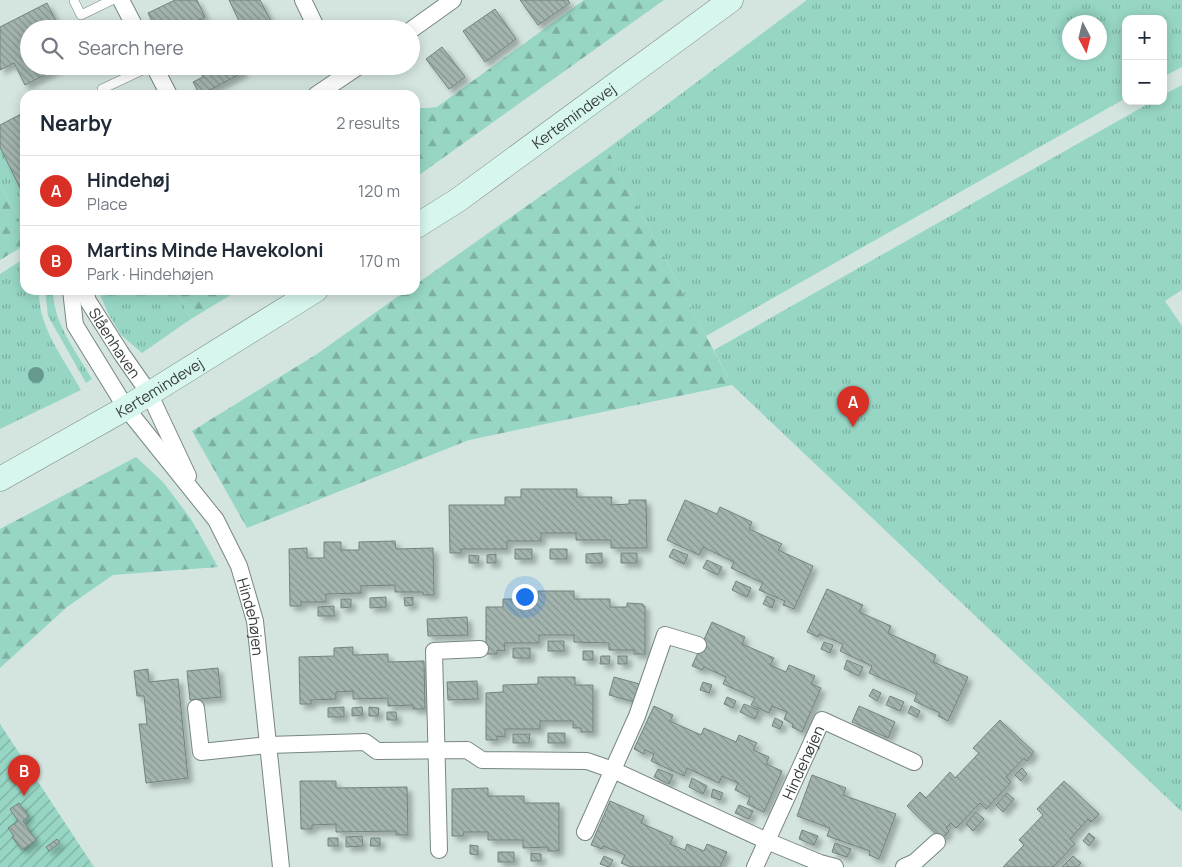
<!DOCTYPE html>
<html lang="en">
<head>
<meta charset="utf-8">
<style>
	body { margin:0; font-family:Manrope,sans-serif; background:#f6f6f7; color:#1f2937 }
	.controls { position:absolute; right:15px; top:15px; display:grid; overflow:hidden; border-radius:10px; box-shadow:0 2px 12px #0003 }
	.controls button { width:45px; height:45px; display:grid; place-items:center; padding:0; border:0; border-bottom:1px solid #e0e1e3; background:#fff; color:#1f2937; font:25px sans-serif }
	.compass { position:absolute; left:1062px; top:15px; width:45px; height:45px; border-radius:50%; background:#fff; box-shadow:0 2px 12px #0003; rotate:173deg }
	.you { position:absolute; left:524px; top:596px; width:18px; height:18px; margin:-12px; border:4px solid #fff; border-radius:50%; background:#1a73e8; box-shadow:0 0 0 8px #1a73e833 }
	.badge { display:grid; place-items:center; width:32px; height:32px; border-radius:50%; background:#d93025; color:#fff; font-size:16px; font-weight:700 }
	.pin { position:absolute; translate:-50% -41px; filter:drop-shadow(0 1px 2px #0008) }
	.pin::after { content:''; position:absolute; top:26px; width:18px; height:15px; background:inherit; clip-path:polygon(0 0,100% 0,50% 100%) }
	.list { margin:0; padding:0; list-style:none }
	h2 { display:flex; justify-content:space-between; align-items:center; height:65px; margin:0; padding:0 20px; font-size:21px }
	h2 small { font-size:16px; font-weight:400; color:#747a83 }
	.list li { display:grid; grid-template-columns:32px 1fr auto; gap:15px; align-items:center; box-sizing:border-box; height:70px; padding:0 20px; border-top:1px solid #e0e1e3 }
	.list b { display:block; font-size:19px; white-space:nowrap }
	.list p { margin:0; font-size:16px; white-space:nowrap; color:#747a83 }
	.list em { font-size:16px; font-style:normal; color:#747a83 }
	.icon { flex:none; width:28px; height:28px; fill:none; stroke:currentColor; stroke-width:2; stroke-linecap:round; stroke-linejoin:round }
	.map { position:relative; flex:none; width:1182px; height:867px; overflow:hidden }
	.search { position:absolute; background:#fff; box-shadow:0 2px 12px #0003; left:20px; top:20px; width:400px; height:55px; display:flex; align-items:center; gap:12px; box-sizing:border-box; padding:0 18px; border-radius:28px; color:#747a83; font-size:19px }
	.panel { position:absolute; background:#fff; box-shadow:0 2px 12px #0003; left:20px; top:90px; width:400px; height:205px; border-radius:15px }
	.map>svg:first-child { display:block }
	.grass { fill:url(#grass-tufts); fill-rule:evenodd }
	.forest { fill:url(#forest-firs) }
	.garden { fill:url(#garden-furrows) }
	.building { fill:url(#building-back-hatch); stroke:#73837f; filter:url(#shadow) }
	.lines { fill:none; stroke-linecap:round; stroke-linejoin:round }
	.service-casing { stroke:#778682; stroke-width:10 }
	.minor-casing { stroke:#778682; stroke-width:18 }
	.secondary-casing { stroke:#778682; stroke-width:25 }
	.service { stroke:#fff; stroke-width:9 }
	.minor { stroke:#fff; stroke-width:16 }
	.secondary { stroke:#d7f6ee; stroke-width:24 }
	.tree { fill:#679a8f }
	.labels { text-anchor:middle; dominant-baseline:central; stroke-width:4; stroke-linejoin:round; paint-order:stroke }
	.street-label { font-size:15px; fill:#353b39; stroke:#e1f2ed }
</style>
</head>
<body>
<div class="map">
<svg width="1182" height="867" viewBox="0 0 1182 867">
	<defs>
		<pattern id="grass-tufts" width="24" height="20" patternUnits="userSpaceOnUse" patternTransform="scale(1.25)"><rect width="24" height="20" fill="#97d6c5"/><path d="M3 7l-1-3M5 7V3M7 7l1-3M15 17l-1-3M17 17v-4M19 17l1-3" fill="none" stroke="#7cafa1"/></pattern>
		<pattern id="forest-firs" width="22" height="20" patternUnits="userSpaceOnUse" patternTransform="scale(1.25)"><rect width="22" height="20" fill="#97d6c5"/><path d="M5 1l3.5 6h-7zM16 11l3.5 6h-7z" fill="#7cafa1"/></pattern>
		<pattern id="garden-furrows" width="10" height="10" patternUnits="userSpaceOnUse" patternTransform="scale(1.25)"><rect width="10" height="10" fill="#97d6c5"/><path d="M-1 1l2-2M0 10L10 0M9 11l2-2" fill="none" stroke="#7cafa1"/></pattern>
		<pattern id="building-back-hatch" width="6" height="6" patternUnits="userSpaceOnUse" patternTransform="scale(1.25)"><rect width="6" height="6" fill="#a3b4af"/><path d="M-1 5l2 2M0 0l6 6M5-1l2 2" fill="none" stroke="#86948f"/></pattern>
		<filter id="shadow"><feDropShadow dx="4.5" dy="4.5" stdDeviation="2.5" flood-color="#0004"/></filter>
	</defs>
	<rect width="100%" height="100%" fill="#d4e5e0"/>
	<path class="grass" d="M807 0H1182V67L1163 77V19H1126V98L706 336 607 149ZM1070 22H1100V52H1070Z
		M1182 85V290L1165 301 1182 326V812L732 385 714 350 1153 101H1163V95Z
		M0 147 25 198V231L0 184Z
		M25 258V290H39C38 328 64 358 81 390L0 429V274Z
		M45 290H53C53 323 76 351 92 379L86 383 48 316Z
		M98 290H176L191 319 142 353 121 335 108 313Z"/>
	<path class="forest" d="M584 0H664L415 178V109L437 107Z
		M607 149 732 385 469 440 247 528 192 431 317 354 407 290H415V285Z
		M0 184 25 231V245L0 260Z
		M176 290H239L191 319Z
		M136 457 163 482 191 519 218 567 113 575 67 607 0 668V529Z"/>
	<path class="garden" d="M0 724 94 867H0Z"/>
	<path class="building" d="M175 0H197L205 17 181 29H156L148 13Z
		M229 0H260L275 29H243Z
		M520 0H568L570 3 538 25Z
		M47 3 60 29H29V66H62L25 85 14 63 0 70V27Z
		M495 9 516 39 485 62 463 31Z
		M442 47 465 77 449 89 426 59Z
		M197 66H241L244 72 200 95 193 82 203 77Z
		M25 112V198L0 147V125Z
		M521 489H577V497H612L611 505 629 504V500H646L647 548H611V540H576V533H541V541H507V549H461V553H450L449 505H505V497H521Z
		M685 500 717 514 720 507 752 522 749 529 782 544 778 550 813 566 794 609 783 605 785 601 759 590 763 583 731 568 734 562 703 547 699 555 667 540Z
		M395 541 396 549 433 548 434 595H423V592H395V585L361 586V593L326 594V602H301V606H290L289 549 307 548V558H324V542H341V550H359V542Z
		M515 549H532V559H515Z
		M550 549H567V559H550Z
		M673 549 688 555 684 564 669 557Z
		M602 553V563H586V554Z
		M621 553H637V563H621Z
		M496 554V563H487V555Z
		M469 555 479 556 478 563H469Z
		M707 560 722 567 718 575 703 568Z
		M736 581 751 588 747 597 732 590Z
		M827 589 863 605 859 612 891 626 888 633 936 655 933 662 968 677 948 721 938 716 940 713 914 701 917 694 869 673 872 666 840 651 843 644 819 634 818 637 807 632Z
		M538 591H574V599H610V607H627V603L643 604V606H645V654H634V650H609V643L574 642V635H539V643H504L505 651 497 650V654H486V607H503V599H538Z
		M767 596 775 600 772 608 763 604Z
		M386 597V607L370 608V598Z
		M413 597V605L405 606 404 598Z
		M341 599H351V607L341 608Z
		M334 606V616H318V607Z
		M467 617 468 635 428 636 427 619Z
		M712 622 745 637 742 644 774 658 770 665 786 672 789 665 815 676 811 684 821 688 802 732 792 727 793 724 784 719 787 712 772 706 769 713 751 705 755 698 723 684 726 677 704 667 702 670 692 666Z
		M548 641H564V651H548Z
		M824 642 833 645 830 653 821 649Z
		M353 647V655L388 654V662L424 661 425 709H413V705L388 706V698L353 699V691L336 692V699L311 700V704H300L299 657 334 656V648Z
		M513 648H530V658H513Z
		M583 651H593V660H583Z
		M601 656H610L609 664H600Z
		M618 656H627V664H618Z
		M847 660 863 667 859 676 844 669Z
		M218 668 221 697 190 700 187 671Z
		M148 669 149 682 178 679 188 778 146 783 139 724H147L144 696H137L134 671Z
		M538 677H575V685H593V732H581V728H573V721H540V729H505V737L497 736V740H486V693L503 692V685L538 684Z
		M614 677 643 685 638 703 609 695Z
		M477 681 478 699 448 700 447 682Z
		M703 682 712 685 709 693 700 690Z
		M873 689 881 693 877 701 869 696Z
		M890 696 904 702 900 711 886 705Z
		M727 697 736 701 733 708 724 704Z
		M744 704 759 710 755 719 740 712Z
		M654 706 673 715 670 721 701 735 704 728 736 742 739 735 757 743 753 750 769 757 766 764 782 771 764 812 747 804 750 797 735 790 738 783 722 776 719 783 687 768 684 776 651 761 654 754 645 750 644 754 634 749Z
		M859 706 895 722 888 738 852 722Z
		M911 706 920 711 917 717 908 713Z
		M344 707V717H328V708Z
		M362 707 363 715 352 716V708Z
		M369 707 379 708 378 716H369Z
		M387 712H396L397 720H387Z
		M775 718 783 722 780 729 772 726Z
		M1000 720 1034 752 1027 761 1024 758 1006 777 1011 782 986 809 980 803 956 828 951 823 946 828 949 831 941 839 907 806 920 792 926 798 950 772 955 778 979 753 973 748Z
		M548 733H565V743H548Z
		M513 734H530L529 743H513Z
		M1022 768 1027 774 1021 781 1015 775Z
		M658 769 673 775 669 784 654 777Z
		M812 775 846 788 843 795 896 814 879 859 869 855 870 851 827 836 830 828 797 816Z
		M692 778 707 786 703 794 689 787Z
		M300 781H336V788L407 787 408 835H396V831L336 832V824L312 825V829H301Z
		M1064 781 1099 814 1091 822 1088 819 1070 839 1075 844 1053 867H1003L1024 845 1019 840 1043 815 1037 809Z
		M488 788V796H524V803H559V851H548V847L523 848V840H488V832H464L463 836H452V789Z
		M713 789 723 793 720 800 711 797Z
		M1007 793 1014 799 1003 812 996 805Z
		M610 801 644 816 641 823 673 837 670 844 685 850 687 844 704 851 707 844 727 852 720 867H631L621 863 625 855 603 846 602 849 591 845Z
		M19 803 29 816 23 821 36 840 22 850 12 837 14 836 8 828 18 821 10 809Z
		M739 805 753 811 749 819 735 813Z
		M976 812 984 819 973 831 966 824Z
		M802 830 818 836 814 845 799 839Z
		M1089 833 1095 838 1089 846 1083 841Z
		M362 836 363 846 346 847V837Z
		M328 838H338V846H328Z
		M371 838H380V846H370Z
		M57 839 60 843 49 851 46 847Z
		M835 843 851 849 847 857 832 852Z
		M470 845 478 846V855L470 854Z
		M498 852H514V862H498Z
		M531 853 541 854V861H531Z
		M604 856 613 860 609 867 600 864Z
		M1073 856 1081 863 1077 867H1062Z"/>
	<g class="lines">
		<g class="service-casing">
			<path id="service" d="M74 1 81 15 112 0
				M105 95 102 89 151 66"/>
		</g>
		<g class="minor-casing">
			<g id="minor">
				<path d="M121 0 136 29"/>
				<path d="M303 0 317 29"/>
				<path d="M411 30 453 0"/>
				<path d="M154 66 169 95"/>
				<path d="M316 95 359 66"/>
				<path id="s1" d="M71 290 75 325 126 408 216 520 239 566 255 621 281 867"/>
				<path id="s2" d="M85 290 88 301 121 353 149 393 188 476"/>
				<path d="M196 708 201 752 268 745 365 742 377 751 467 750 482 760 587 761 613 770 767 841 820 863 835 867"/>
				<path d="M585 832 637 716 665 635 698 645"/>
				<path d="M439 850 434 651 480 649"/>
				<path id="s3" d="M755 867 822 720 914 762"/>
				<path d="M904 867 915 862 937 842"/>
			</g>
		</g>
		<g class="secondary-casing">
			<g id="secondary">
				<path id="s4" d="M415 227 458 200 731 0"/>
				<path id="s5" d="M0 479 126 408 316 290"/>
			</g>
		</g>
		<use href="#service" class="service"/>
		<use href="#minor" class="minor"/>
		<use href="#secondary" class="secondary"/>
	</g>
	<circle class="tree" cx="36" cy="375" r="8"/>
	<g class="labels">
		<g class="street-label">
			<text stroke="none"><textPath href="#s4" startOffset="194">Kertemindevej</textPath></text>
			<text stroke="none"><textPath href="#s2" startOffset="61">Slåenhaven</textPath></text>
			<text stroke="none"><textPath href="#s5" startOffset="184">Kertemindevej</textPath></text>
			<text stroke="none"><textPath href="#s1" startOffset="380">Hindehøjen</textPath></text>
			<text stroke="none"><textPath href="#s3" startOffset="115">Hindehøjen</textPath></text>
		</g>
	</g>
</svg>
<div class="controls">
<button>+</button>
<button>−</button>
</div>
<svg class="compass" viewBox="-18 -18 36 36"><path d="M0-13l5 13h-10z" fill="#e53935"/><path d="M0 13l5-13h-10z" fill="#747a83"/></svg>
<div class="you"></div>
<div class="pin badge" style="left:853px;top:427px">A</div>
<div class="pin badge" style="left:24px;top:796px">B</div>
<div class="search"><svg class="icon" aria-label="search" viewBox="0 0 24 24"><circle cx="10" cy="10" r="6"/><path d="M15 15l6 6"/></svg>Search here</div>
<section class="panel">
<h2>Nearby<small>2 results</small></h2>
<ul class="list">
<li><span class="badge">A</span><div><b>Hindehøj</b><p>Place</p></div><em>120 m</em></li>
<li><span class="badge">B</span><div><b>Martins Minde Havekoloni</b><p>Park · Hindehøjen</p></div><em>170 m</em></li>
</ul>
</section>
</div>
</body>
</html>
